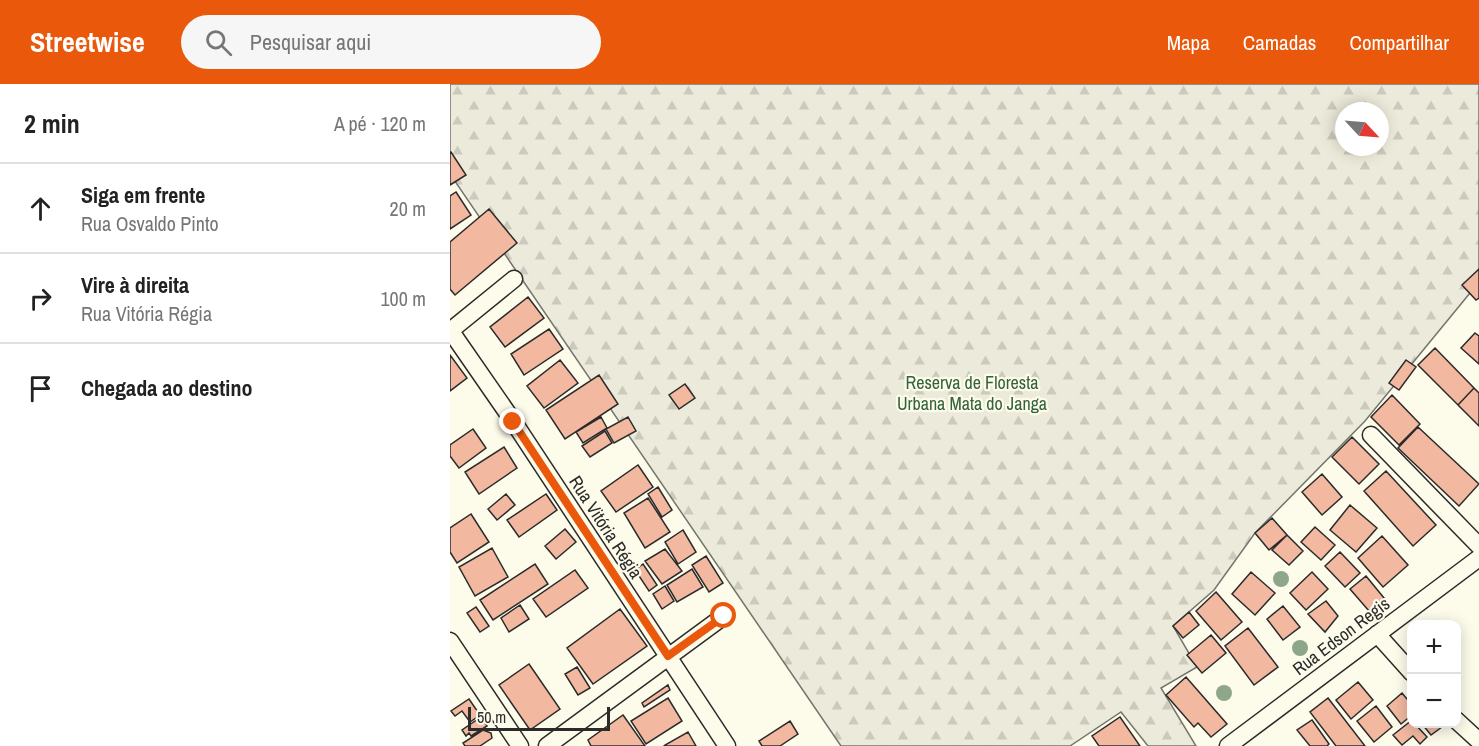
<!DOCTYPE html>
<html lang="pt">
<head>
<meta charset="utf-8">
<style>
	body { margin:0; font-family:"Archivo Narrow",sans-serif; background:#f6f6f6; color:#222 }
	.controls { position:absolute; right:18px; bottom:18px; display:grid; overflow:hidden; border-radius:12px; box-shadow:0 3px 15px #0003 }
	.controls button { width:54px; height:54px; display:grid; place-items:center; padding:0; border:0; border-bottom:2px solid #e0e0e0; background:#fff; color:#222; font:30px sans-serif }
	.compass { position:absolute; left:885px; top:18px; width:54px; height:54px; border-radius:50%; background:#fff; box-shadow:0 3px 15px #0003; rotate:116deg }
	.scale { position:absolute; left:18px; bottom:15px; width:142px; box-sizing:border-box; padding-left:6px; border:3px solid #2b2b2b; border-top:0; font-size:16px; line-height:21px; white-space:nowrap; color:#2b2b2b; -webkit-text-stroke:4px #fdfbea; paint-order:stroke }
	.stop { position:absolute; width:18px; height:18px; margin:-14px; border:4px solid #ea580c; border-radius:50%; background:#fff }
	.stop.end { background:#ea580c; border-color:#fff; box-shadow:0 2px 6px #0008 }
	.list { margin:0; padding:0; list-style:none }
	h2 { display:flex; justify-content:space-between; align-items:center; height:78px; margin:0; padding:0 24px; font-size:26px }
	h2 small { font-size:20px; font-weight:400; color:#767676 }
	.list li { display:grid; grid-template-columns:39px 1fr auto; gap:18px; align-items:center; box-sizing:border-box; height:90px; padding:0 24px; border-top:2px solid #e0e0e0 }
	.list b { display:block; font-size:22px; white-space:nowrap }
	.list p { margin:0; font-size:20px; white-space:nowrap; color:#767676 }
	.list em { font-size:20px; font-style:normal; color:#767676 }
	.icon { flex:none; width:33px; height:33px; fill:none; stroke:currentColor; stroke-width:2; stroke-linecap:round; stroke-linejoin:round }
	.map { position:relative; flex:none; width:1029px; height:662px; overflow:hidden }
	header { display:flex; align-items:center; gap:36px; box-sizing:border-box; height:84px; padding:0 30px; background:#ea580c; color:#fff }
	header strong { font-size:28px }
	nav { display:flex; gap:33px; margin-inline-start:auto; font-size:21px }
	.search { width:420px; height:54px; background:#f6f6f6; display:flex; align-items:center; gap:15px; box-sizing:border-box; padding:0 21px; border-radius:33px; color:#767676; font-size:22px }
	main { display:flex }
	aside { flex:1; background:#fff }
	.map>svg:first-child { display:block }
	.forest { fill:url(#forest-firs); stroke:#74746e; stroke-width:1.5; fill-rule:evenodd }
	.building { fill:#f2b8a0; stroke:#2b2b2b; stroke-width:1.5 }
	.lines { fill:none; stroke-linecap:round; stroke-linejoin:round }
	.minor-casing { stroke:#2b2b2b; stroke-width:19 }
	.minor { stroke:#fdfbea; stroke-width:16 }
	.tree { fill:#8ea78a }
	.route { stroke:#ea580c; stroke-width:8 }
	.labels { text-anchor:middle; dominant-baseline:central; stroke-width:4.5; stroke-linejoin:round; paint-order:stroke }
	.park-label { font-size:18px; fill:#34623c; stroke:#fdfbea }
	.street-label { font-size:18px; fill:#2b2b2b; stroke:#fdfbea }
</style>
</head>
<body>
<header>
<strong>Streetwise</strong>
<div class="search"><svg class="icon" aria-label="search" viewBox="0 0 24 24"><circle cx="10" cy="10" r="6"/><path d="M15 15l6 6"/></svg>Pesquisar aqui</div>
<nav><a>Mapa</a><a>Camadas</a><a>Compartilhar</a></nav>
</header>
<main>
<aside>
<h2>2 min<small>A pé · 120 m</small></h2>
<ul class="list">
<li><svg class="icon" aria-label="ahead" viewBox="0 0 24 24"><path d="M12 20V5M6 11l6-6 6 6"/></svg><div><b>Siga em frente</b><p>Rua Osvaldo Pinto</p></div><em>20 m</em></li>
<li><svg class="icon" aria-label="right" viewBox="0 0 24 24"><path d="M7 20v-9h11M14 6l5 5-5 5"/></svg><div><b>Vire à direita</b><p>Rua Vitória Régia</p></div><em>100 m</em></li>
<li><svg class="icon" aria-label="arrive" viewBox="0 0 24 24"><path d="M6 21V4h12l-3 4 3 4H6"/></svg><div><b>Chegada ao destino</b></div></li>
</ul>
</aside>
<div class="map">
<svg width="1029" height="662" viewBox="0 0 1029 662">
	<defs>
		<pattern id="forest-firs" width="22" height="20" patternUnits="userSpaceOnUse" patternTransform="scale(1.5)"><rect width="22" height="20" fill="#ecebdb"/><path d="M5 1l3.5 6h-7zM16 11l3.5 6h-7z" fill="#cbcabc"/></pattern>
	</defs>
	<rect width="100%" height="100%" fill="#fdfbea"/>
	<path class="forest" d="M0 0H1029V198L915 337 805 449 764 506 723 542 747 583 711 604 746 662H698L671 628 620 662H391L0 90ZM894 27H930V63H894Z"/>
	<path class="building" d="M0 68H1L16 91 0 101Z
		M6 108 21 131 0 145V112Z
		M39 125 67 159 5 211 0 205V158Z
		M1029 185V214L1026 216 1012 201Z
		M78 213 94 234 55 263 40 243Z
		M99 245 113 265 74 291 61 270Z
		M1025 249 1029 252V280L1011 264Z
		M985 264 1024 304 1008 321 968 281Z
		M0 271 17 294 0 307Z
		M110 276 128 299 94 324 77 302Z
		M956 276 966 283 949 306 939 299Z
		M149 291 168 320 115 355 96 326Z
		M235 300 245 314 229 325 219 311Z
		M1024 304 1029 309V342L1008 321Z
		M942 311 970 340 949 361 921 333Z
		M151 333 157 344 133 359 126 348Z
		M178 333 186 347 164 359 156 345Z
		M968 343 1029 400 1009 422 948 364Z
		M23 345 36 364 9 384 0 372V361Z
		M155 347 162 359 140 373 132 362Z
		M902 353 929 380 909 400 882 373Z
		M54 363 67 384 29 410 15 388Z
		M188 381 203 403 166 428 151 407Z
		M936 387 986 441 963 462 914 407Z
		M872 390 892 413 872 431 852 408Z
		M208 403 222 426 212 433 198 410Z
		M56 410 65 421 47 436 38 425Z
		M96 410 107 426 69 453 57 436Z
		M198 414 220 448 195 464 174 429Z
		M900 421 927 444 906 468 880 446Z
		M21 430 39 458 7 479 0 468V444Z
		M822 434 837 451 819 466 805 449Z
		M865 443 885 461 871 476 851 458Z
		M115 445 126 458 106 475 95 462Z
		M233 446 246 468 228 480 215 458Z
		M837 451 853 467 839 481 822 466Z
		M932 452 958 481 933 503 908 474Z
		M42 464 58 493 25 512 9 483Z
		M215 465 232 487 212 500 195 477Z
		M890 468 910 489 895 503 875 482Z
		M256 472 273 499 259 508 242 481Z
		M85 480 98 500 43 536 30 516Z
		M193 480 207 501 199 507 185 486Z
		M242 485 253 503 227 518 217 501Z
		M125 486 138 504 96 533 83 515Z
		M801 488 825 509 805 531 782 510Z
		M862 488 878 505 856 526 840 509Z
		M916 492 934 514 919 527 900 505Z
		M215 502 224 517 212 525 203 510Z
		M766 508 792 538 771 556 746 527Z
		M876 517 888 532 875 548 858 530Z
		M70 521 79 535 59 548 51 534Z
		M833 522 850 543 833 556 817 535Z
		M26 523 39 542 30 548 17 529Z
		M170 525 197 562 143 600 117 564Z
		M739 528 749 541 733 554 723 542Z
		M798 544 828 583 804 601 775 562Z
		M761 551 776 569 752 589 737 571Z
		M79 580 110 625 80 646 49 601Z
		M127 583 140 604 128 611 115 590Z
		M736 593 777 640 761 653 748 639 744 643 716 611Z
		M908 598 923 616 901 635 886 616Z
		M218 601 220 606 194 623 192 619Z
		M952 609 962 621V631L951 640 937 622Z
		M218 614 232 637 196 660 181 637Z
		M878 614 915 662H886L860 628Z
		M19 615 30 631 20 638 12 627 5 632 1 627Z
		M926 622 942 643 924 658 907 637Z
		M173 631 195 662H141L138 656Z
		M31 633 37 642 21 652 19 649 16 652 12 646Z
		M670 633 690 662H649L642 652Z
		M862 636 879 660 877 662H860L847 646Z
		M962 636V640H965L977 653 970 660 963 652 952 661 943 651Z
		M340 637 348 650 330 662H312L309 657Z
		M972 640H989L992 643 981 651Z
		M33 646 41 649 42 654 30 662H15L13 659Z
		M238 648 246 662H214L215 661Z"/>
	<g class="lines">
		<g class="minor-casing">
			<path id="minor" d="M0 246 63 337 277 662
				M0 247 64 195
				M921 351 1029 462
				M927 550 962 589
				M0 557 70 662
				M1006 636 1029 657
				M97 662 274 532
				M778 662 1029 474"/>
		</g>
		<use href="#minor" class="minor"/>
	</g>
	<g class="tree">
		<circle cx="831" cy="495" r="8"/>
		<circle cx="850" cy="564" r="8"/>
		<circle cx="774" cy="609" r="8"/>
	</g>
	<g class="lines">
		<path class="route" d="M63 338 218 572 274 532"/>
	</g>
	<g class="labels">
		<g class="park-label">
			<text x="522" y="298">Reserva de Floresta<tspan x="522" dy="21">Urbana Mata do Janga</tspan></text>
		</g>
		<g class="street-label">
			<text transform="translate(156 443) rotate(57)">Rua Vitória Régia</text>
			<text transform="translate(891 552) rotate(-37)">Rua Edson Regis</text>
		</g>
	</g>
</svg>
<div class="controls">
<button>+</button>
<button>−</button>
</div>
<svg class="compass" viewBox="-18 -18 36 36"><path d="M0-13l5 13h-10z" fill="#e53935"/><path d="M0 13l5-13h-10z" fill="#767676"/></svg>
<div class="scale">50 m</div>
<div class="stop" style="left:274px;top:532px"></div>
<div class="stop end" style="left:63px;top:338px"></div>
</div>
</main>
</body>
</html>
